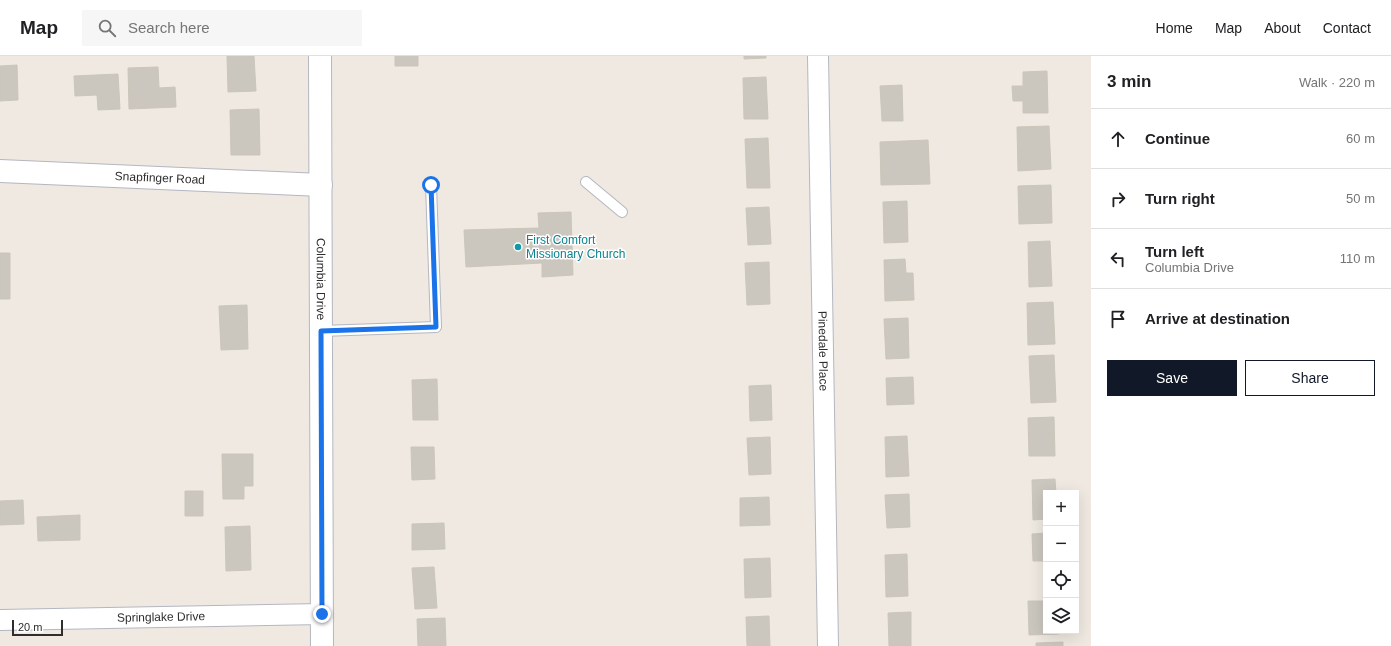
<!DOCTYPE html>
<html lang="en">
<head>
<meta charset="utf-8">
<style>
	body { margin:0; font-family:Helvetica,sans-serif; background:#f6f6f6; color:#202124 }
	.controls { position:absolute; right:12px; bottom:12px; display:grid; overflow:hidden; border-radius:0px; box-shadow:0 4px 16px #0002 }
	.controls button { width:36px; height:36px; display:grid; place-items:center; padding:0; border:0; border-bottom:1px solid #e0e0e0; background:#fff; color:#202124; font:20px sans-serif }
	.scale { position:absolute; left:12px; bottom:10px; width:51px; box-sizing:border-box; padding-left:4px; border:2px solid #2e2e2e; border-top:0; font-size:11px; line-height:14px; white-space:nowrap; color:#2e2e2e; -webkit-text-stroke:3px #fff; paint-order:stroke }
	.stop { position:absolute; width:12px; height:12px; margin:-9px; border:3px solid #1a73e8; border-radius:50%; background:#fff }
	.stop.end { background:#1a73e8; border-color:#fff; box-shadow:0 1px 4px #0008 }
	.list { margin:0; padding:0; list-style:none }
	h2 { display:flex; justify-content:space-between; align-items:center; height:52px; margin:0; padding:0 16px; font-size:17px }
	h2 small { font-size:13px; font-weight:400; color:#757577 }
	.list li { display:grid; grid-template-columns:26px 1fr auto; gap:12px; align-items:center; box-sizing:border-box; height:60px; padding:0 16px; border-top:1px solid #e0e0e0 }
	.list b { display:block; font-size:15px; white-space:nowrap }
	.list p { margin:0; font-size:13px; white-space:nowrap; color:#757577 }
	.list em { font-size:13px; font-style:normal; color:#757577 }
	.actions { display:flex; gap:8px; padding:12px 16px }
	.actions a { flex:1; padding:9px 0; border:1px solid #111827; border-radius:0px; text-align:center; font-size:14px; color:#111827 }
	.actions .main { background:#111827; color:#fff }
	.icon { flex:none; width:22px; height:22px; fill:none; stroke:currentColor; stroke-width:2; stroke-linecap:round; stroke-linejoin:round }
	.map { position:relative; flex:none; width:1091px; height:590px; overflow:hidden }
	header { display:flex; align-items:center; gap:24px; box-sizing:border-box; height:56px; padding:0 20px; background:#fff; border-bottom:1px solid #e0e0e0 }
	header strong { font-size:19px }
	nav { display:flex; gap:22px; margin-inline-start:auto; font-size:14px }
	.search { width:280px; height:36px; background:#f6f6f6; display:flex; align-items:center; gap:10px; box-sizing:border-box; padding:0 14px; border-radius:0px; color:#757577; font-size:15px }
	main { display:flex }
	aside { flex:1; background:#fff }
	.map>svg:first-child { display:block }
	.building { fill:#cbc7bf; stroke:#cbc5ba }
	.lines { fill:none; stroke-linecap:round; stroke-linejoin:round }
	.lane-casing { stroke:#b4b7c1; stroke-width:12 }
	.street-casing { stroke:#b4b7c1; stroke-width:22 }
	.secondary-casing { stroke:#b4b7c1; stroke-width:24 }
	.lane { stroke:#fff; stroke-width:10 }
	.street { stroke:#fff; stroke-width:20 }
	.secondary { stroke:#fff; stroke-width:22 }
	.route { stroke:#1a73e8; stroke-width:5 }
	.culture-dot { fill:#0f9aa8; stroke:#fff; stroke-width:1.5 }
	.labels { text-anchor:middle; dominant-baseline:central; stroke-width:3; stroke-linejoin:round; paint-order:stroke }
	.street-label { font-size:12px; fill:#2e2e2e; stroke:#fff }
	.culture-label { font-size:12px; fill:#0d838f; stroke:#fff; text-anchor:start }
</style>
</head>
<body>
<header>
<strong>Map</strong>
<div class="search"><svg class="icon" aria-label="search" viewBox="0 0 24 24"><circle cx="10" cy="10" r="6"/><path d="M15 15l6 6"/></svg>Search here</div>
<nav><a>Home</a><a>Map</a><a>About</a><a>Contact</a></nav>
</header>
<main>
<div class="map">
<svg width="1091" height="590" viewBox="0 0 1091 590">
	<rect width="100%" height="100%" fill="#efe9e1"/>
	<path class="building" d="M227 0H254L256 35 228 36Z
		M395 0H418V10H395Z
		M744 0H766V2L744 3Z
		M17 9 18 44 0 45V10Z
		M158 11 159 32 175 31 176 51 129 53 128 12Z
		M1047 15 1048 57H1023V45H1013L1012 30H1023V16Z
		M118 18 120 53 98 54 97 39 75 40 74 20Z
		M766 21 768 63H744L743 22Z
		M902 29 903 65H882L880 30Z
		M259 53 260 99H231L230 54Z
		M1049 70 1051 113 1018 115 1017 71Z
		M768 82 770 132H747L745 83Z
		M928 84 930 128 881 129 880 86Z
		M1051 129 1052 167 1019 168 1018 130Z
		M907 145 908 186 884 187 883 146Z
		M769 151 771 188 748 189 746 152Z
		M571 156 573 219 542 221V207L466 211 464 174 539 172 538 157Z
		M1050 185 1052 230 1029 231 1028 186Z
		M0 197H10V243H0Z
		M905 203 906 217H913L914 244 885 245 884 204Z
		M769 206 770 248 747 249 745 207Z
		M1053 246 1055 288 1028 289 1027 247Z
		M247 249 248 293 221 294 219 250Z
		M908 262 909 302 886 303 884 263Z
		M1054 299 1056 346 1031 347 1029 300Z
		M913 321 914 348 887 349 886 322Z
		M437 323 438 364H413L412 324Z
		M771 329 772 364 750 365 749 330Z
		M1054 361 1055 400H1029L1028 362Z
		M907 380 909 420 886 421 885 381Z
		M770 381 771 418 749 419 747 382Z
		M411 391H434L435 423 412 424Z
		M222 398H253V430H244V443H223Z
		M1055 423 1056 437H1046V463L1033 464 1032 424Z
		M185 435H203V460H185Z
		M909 438 910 471 887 472 885 439Z
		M769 441 770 469 740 470V442Z
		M23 444 24 468 0 469V445Z
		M80 459V484L38 485 37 461Z
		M444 467 445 493 412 494V468Z
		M250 470 251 514 226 515 225 471Z
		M1046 477V505H1033L1032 478Z
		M907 498 908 540 886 541 885 499Z
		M770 502 771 541 745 542 744 503Z
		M434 511 437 552 415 553 412 512Z
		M1028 545H1046V575H1059V578L1029 579Z
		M911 556V590H889L888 557Z
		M769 560 770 590H747L746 561Z
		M445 562 446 590H418L417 563Z
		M1063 586V590H1036V587Z"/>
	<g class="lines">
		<g class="lane-casing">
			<path id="lane" d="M586 126 622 156
				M321 275 436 271 431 129"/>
		</g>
		<g class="street-casing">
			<g id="street">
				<path id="s1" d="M818 0 828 590"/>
				<path id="s2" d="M0 564 322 558"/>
			</g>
		</g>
		<g class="secondary-casing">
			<g id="secondary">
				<path id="s3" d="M320 0 322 590"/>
				<path id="s4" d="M0 115 321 129"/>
			</g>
		</g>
		<use href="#lane" class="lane"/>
		<use href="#street" class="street"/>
		<use href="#secondary" class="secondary"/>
	</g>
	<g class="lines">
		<path class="route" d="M322 558 321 275 436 271 431 129"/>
	</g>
	<circle class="culture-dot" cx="518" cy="191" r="4"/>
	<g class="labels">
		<g class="street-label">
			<text stroke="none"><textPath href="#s4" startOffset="160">Snapfinger Road</textPath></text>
			<text stroke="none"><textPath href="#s3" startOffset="223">Columbia Drive</textPath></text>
			<text stroke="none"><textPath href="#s1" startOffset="295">Pinedale Place</textPath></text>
			<text stroke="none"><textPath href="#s2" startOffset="161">Springlake Drive</textPath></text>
		</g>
		<g class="culture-label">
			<text x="526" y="184">First Comfort<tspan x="526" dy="14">Missionary Church</tspan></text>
		</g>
	</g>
</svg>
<div class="controls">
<button>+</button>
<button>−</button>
<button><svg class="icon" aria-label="locate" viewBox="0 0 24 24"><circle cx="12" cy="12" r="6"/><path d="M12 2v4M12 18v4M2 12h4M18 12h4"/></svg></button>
<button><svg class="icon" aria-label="layers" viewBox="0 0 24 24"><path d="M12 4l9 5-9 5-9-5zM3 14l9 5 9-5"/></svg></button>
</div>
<div class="scale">20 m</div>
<div class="stop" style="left:431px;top:129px"></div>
<div class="stop end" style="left:322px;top:558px"></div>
</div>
<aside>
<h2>3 min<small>Walk · 220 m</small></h2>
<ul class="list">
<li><svg class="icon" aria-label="ahead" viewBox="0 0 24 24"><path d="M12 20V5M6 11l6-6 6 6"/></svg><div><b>Continue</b></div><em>60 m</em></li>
<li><svg class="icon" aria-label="right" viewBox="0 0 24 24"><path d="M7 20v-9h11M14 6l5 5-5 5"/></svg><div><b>Turn right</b></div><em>50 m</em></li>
<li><svg class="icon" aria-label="left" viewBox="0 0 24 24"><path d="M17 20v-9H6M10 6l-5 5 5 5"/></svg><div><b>Turn left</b><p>Columbia Drive</p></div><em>110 m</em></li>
<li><svg class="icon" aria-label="arrive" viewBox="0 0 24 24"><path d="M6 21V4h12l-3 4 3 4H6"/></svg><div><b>Arrive at destination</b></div></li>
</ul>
<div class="actions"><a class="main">Save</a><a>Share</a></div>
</aside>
</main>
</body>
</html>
